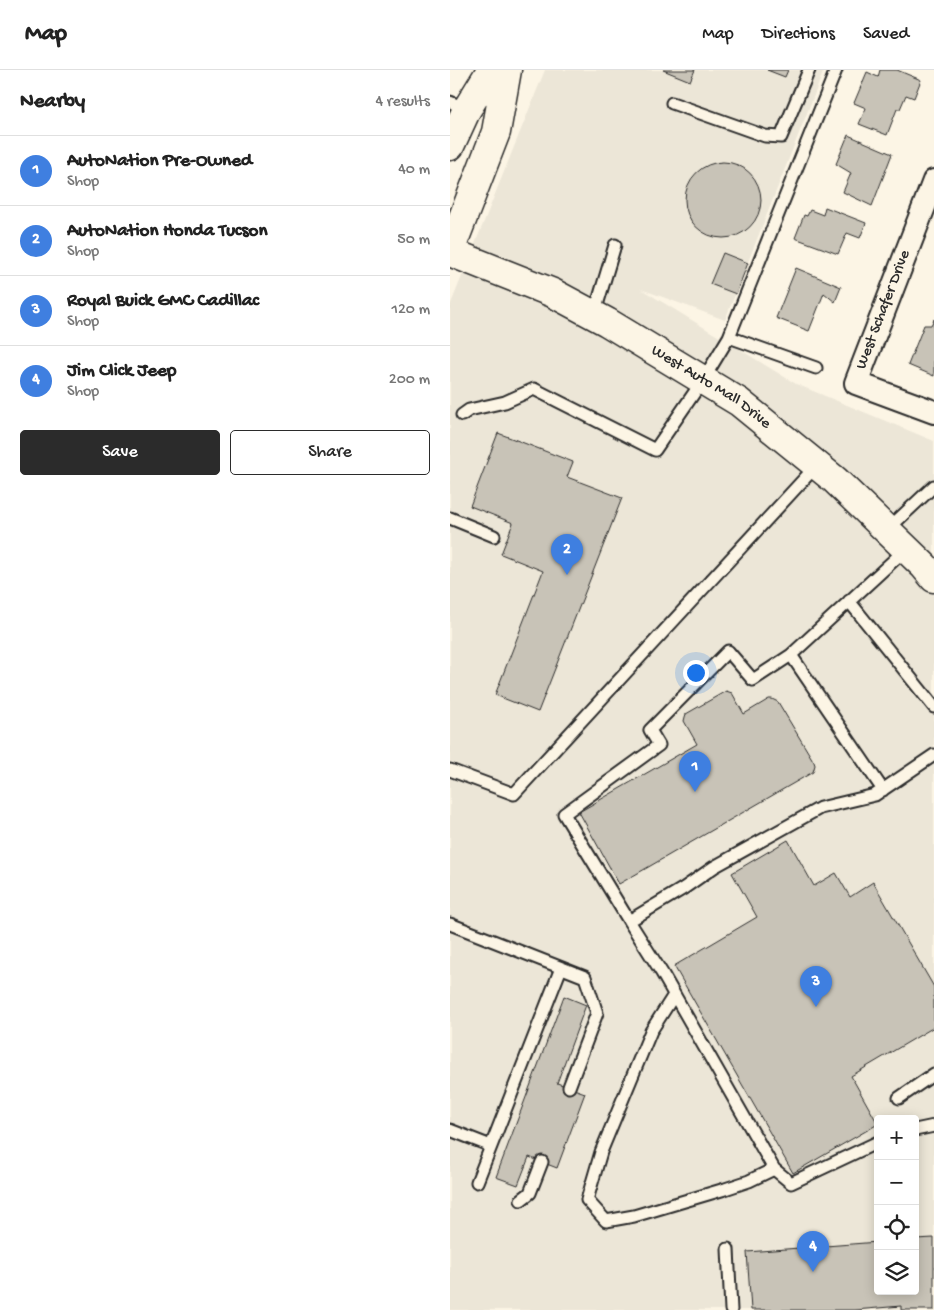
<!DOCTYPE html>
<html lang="en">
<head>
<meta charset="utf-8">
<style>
	body { margin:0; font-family:"Gochi Hand",sans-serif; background:#f6f6f6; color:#222 }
	.controls { position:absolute; right:15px; bottom:15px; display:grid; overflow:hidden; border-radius:5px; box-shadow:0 2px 12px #0003 }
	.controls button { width:45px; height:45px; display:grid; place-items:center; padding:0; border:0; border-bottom:1px solid #e0e0e0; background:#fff; color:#222; font:25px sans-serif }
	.you { position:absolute; left:245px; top:602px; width:18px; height:18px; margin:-12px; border:4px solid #fff; border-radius:50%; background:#1a73e8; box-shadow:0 0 0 8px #1a73e833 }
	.badge { display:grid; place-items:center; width:32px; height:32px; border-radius:50%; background:#2b2b2b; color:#fff; font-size:16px; font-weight:700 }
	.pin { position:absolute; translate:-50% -41px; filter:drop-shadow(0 1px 2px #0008) }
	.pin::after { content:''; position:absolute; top:26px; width:18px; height:15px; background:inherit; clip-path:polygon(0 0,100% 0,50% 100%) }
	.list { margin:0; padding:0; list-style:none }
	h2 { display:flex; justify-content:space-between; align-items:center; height:65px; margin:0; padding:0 20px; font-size:21px }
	h2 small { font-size:16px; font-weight:400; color:#767676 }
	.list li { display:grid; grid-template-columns:32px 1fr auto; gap:15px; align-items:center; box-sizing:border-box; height:70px; padding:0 20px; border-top:1px solid #e0e0e0 }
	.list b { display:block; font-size:19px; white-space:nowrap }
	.list p { margin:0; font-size:16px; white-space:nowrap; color:#767676 }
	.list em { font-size:16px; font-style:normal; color:#767676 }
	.actions { display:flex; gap:10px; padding:15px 20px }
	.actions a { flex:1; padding:11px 0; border:1px solid #2b2b2b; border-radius:5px; text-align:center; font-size:18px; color:#2b2b2b }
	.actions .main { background:#2b2b2b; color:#fff }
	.icon { flex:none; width:28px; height:28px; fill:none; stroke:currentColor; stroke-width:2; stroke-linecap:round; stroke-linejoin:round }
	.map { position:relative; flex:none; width:484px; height:1240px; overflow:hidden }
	header { display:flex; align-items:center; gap:30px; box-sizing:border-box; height:70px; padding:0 25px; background:#fff; border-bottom:1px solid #e0e0e0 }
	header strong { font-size:24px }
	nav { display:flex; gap:28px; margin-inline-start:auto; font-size:18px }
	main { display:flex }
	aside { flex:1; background:#fff }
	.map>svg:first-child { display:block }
	.built { fill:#ece6d7; fill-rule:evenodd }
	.building { fill:#c8c3b7; stroke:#2b2b2b }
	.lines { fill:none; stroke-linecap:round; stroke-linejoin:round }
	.lane-casing { stroke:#2b2b2b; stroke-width:15 }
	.street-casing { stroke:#2b2b2b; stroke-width:26 }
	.secondary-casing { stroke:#2b2b2b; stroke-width:31 }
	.primary-casing { stroke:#2b2b2b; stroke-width:31 }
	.lane { stroke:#fcf5e5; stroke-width:11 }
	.street { stroke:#fcf5e5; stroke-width:22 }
	.secondary { stroke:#fcf5e5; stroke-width:28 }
	.primary { stroke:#fcf5e5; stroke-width:28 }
	.labels { text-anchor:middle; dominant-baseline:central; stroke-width:4.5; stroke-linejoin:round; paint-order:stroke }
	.street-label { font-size:16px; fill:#2b2b2b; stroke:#fcf5e5 }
</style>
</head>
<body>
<header>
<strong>Map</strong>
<nav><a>Map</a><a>Directions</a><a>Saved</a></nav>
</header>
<main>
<aside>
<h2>Nearby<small>4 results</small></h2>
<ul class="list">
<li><span class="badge" style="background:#3f7fe0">1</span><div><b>AutoNation Pre-Owned</b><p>Shop</p></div><em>40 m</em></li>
<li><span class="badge" style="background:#3f7fe0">2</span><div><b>AutoNation Honda Tucson</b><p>Shop</p></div><em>50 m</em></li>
<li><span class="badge" style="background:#3f7fe0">3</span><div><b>Royal Buick GMC Cadillac</b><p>Shop</p></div><em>120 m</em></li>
<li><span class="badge" style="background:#3f7fe0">4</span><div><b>Jim Click Jeep</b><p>Shop</p></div><em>200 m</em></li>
</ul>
<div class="actions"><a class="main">Save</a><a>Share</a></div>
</aside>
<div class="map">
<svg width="484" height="1240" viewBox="0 0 484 1240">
	<rect width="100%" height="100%" fill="#fcf5e5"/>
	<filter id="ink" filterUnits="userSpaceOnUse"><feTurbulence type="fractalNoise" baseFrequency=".02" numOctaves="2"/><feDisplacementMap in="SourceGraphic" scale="10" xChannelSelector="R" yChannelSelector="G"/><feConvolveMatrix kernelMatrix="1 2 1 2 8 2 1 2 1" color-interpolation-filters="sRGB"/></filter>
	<g filter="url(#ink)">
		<path class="built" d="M95 0H374L275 250 191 219 346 314 484 371V1240H0V236ZM428 1049H465V1221H428Z"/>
		<path class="building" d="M213 0H245L240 11Z
			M317 0H338L335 7Z
			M430 0H447L471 10 464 28 456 25 450 39H447L437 65 409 54 416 38 404 33 417 2 428 7Z
			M398 65 442 84 422 136 393 122 401 103 386 94Z
			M235 130a38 38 0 1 1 76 0a38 38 0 1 1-76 0Z
			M375 137 416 153 410 168 397 163 388 184 345 168 354 145 357 146 360 140 373 145Z
			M273 183 298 193 286 224 260 214Z
			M346 198 391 217 385 232 374 223 359 261 326 248Z
			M484 249V306L458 295 474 255H481Z
			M48 363 123 392 117 407 172 428 88 642 45 625 93 501 51 484 63 453 20 436Z
			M276 621 282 623 294 644 319 629H322L328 632 364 692 365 695 363 702 169 814 129 742 247 674 234 651 235 647 236 644Z
			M338 770 364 816 386 803 400 827 423 812 484 917V957L401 1006 428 1054 343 1103 224 896 307 847 282 803Z
			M114 926 136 935 107 1013 135 1023 107 1098 79 1087 68 1115 46 1107Z
			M484 1168V1240H451V1236L405 1240H301L297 1182 428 1172V1221H465V1169Z"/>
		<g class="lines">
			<g class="lane-casing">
				<path id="lane" d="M0 32 17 39
					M222 33 315 66 331 67 359 0
					M144 245 165 175
					M279 267 366 298
					M12 345 19 340 55 332 84 319 205 380 253 310 279 267 386 0
					M0 448 44 466
					M437 460 484 416
					M399 531 484 637
					M0 700 64 724 367 395
					M433 720 341 585 456 479
					M179 851 114 744 209 675 200 660 278 581 303 610 341 585
					M0 854 135 907 147 943 119 1017
					M224 925 201 961 151 1082 137 1130 156 1151 184 1146 275 1119 299 1111 324 1099
					M449 1028 484 1004
					M0 1060 41 1076
					M465 1060 484 1056
					M428 1072 341 1113 324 1099 212 903 179 851 234 818 264 797 370 738 425 725 484 685
					M27 1112 111 898
					M71 1130 80 1123 92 1092
					M278 1179 281 1240"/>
			</g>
			<g class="street-casing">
				<path id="street" d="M484 111 406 313 484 342"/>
			</g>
			<g class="secondary-casing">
				<g id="secondary">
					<path id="s1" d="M0 182 103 223 157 252 289 332 385 410 474 496 484 508"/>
				</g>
			</g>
			<g class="primary-casing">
				<path id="primary" d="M0 76 17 39 41 0
					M0 181 46 62 57 0"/>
			</g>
			<use href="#lane" class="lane"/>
			<use href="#street" class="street"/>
			<use href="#secondary" class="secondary"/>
			<use href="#primary" class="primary"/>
		</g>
	</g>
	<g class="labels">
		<g class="street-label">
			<text transform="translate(434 240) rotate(-69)">West Schafer Drive</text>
			<text stroke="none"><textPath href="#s1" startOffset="295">West Auto Mall Drive</textPath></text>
		</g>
	</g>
</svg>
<div class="controls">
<button>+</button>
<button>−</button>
<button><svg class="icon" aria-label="locate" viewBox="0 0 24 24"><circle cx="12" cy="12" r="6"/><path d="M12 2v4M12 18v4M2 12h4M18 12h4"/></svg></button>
<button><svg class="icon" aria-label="layers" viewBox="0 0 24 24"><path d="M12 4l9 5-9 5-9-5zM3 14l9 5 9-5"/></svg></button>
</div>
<div class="you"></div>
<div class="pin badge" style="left:245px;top:722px;background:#3f7fe0">1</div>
<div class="pin badge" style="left:117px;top:505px;background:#3f7fe0">2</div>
<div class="pin badge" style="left:366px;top:937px;background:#3f7fe0">3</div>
<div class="pin badge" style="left:363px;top:1202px;background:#3f7fe0">4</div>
</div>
</main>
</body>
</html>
